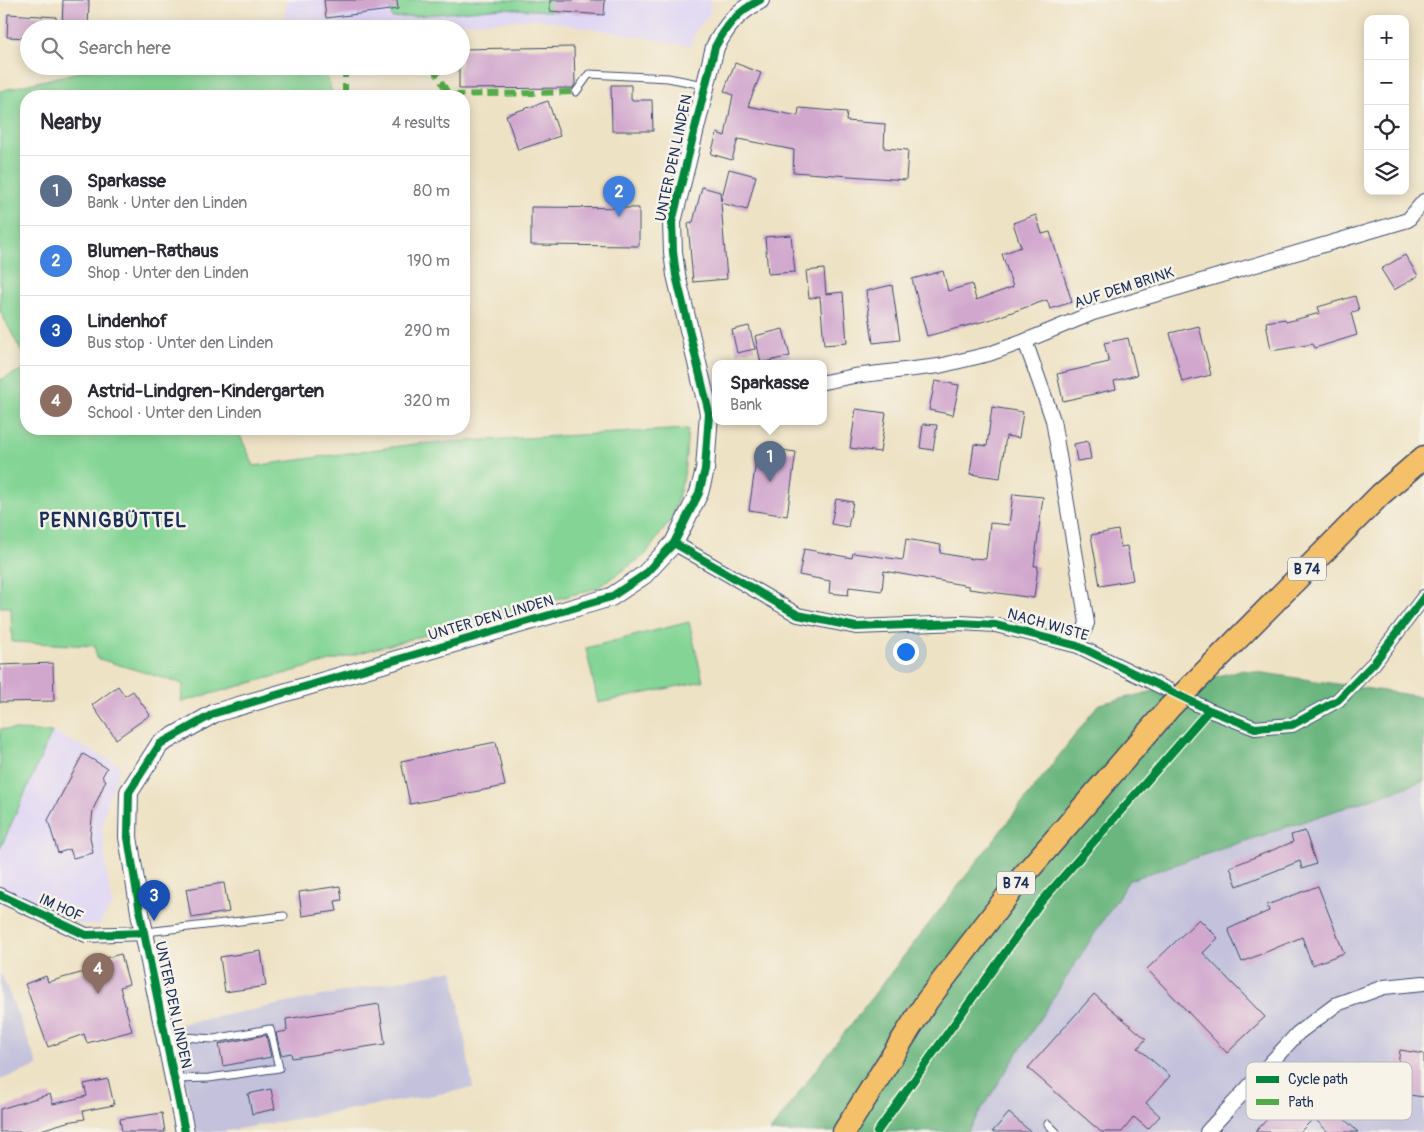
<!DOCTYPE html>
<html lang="en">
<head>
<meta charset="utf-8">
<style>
	body { margin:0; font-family:Pangolin,sans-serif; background:#f7f7f7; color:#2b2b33 }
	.controls { position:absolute; right:15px; top:15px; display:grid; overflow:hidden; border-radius:10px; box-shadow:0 2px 12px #0003 }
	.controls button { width:45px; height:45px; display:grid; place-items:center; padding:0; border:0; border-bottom:1px solid #e1e1e2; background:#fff; color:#2b2b33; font:25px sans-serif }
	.you { position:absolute; left:905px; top:651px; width:18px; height:18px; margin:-12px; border:4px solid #fff; border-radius:50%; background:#1a73e8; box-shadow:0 0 0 8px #1a73e833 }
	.badge { display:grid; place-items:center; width:32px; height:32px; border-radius:50%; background:#1f6fb2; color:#fff; font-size:16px; font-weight:700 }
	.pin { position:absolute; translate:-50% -41px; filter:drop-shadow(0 1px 2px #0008) }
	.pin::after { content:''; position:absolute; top:26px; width:18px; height:15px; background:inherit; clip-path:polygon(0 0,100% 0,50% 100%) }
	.popup { position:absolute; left:712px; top:360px; width:115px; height:65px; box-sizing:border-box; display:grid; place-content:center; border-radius:10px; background:#fff; filter:drop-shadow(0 1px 4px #0005); font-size:16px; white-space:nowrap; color:#7c7c81 }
	.popup b { font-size:19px; color:#2b2b33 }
	.popup::after { content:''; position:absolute; left:50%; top:100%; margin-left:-10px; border:10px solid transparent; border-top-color:#fff }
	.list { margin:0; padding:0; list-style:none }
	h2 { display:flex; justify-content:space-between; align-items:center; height:65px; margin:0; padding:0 20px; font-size:21px }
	h2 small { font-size:16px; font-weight:400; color:#7c7c81 }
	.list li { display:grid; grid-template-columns:32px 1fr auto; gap:15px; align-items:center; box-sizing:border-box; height:70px; padding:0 20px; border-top:1px solid #e1e1e2 }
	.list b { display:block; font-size:19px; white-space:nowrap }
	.list p { margin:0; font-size:16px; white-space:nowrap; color:#7c7c81 }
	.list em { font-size:16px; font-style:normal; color:#7c7c81 }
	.icon { flex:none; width:28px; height:28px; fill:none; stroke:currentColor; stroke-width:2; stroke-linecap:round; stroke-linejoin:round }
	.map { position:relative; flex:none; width:1424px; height:1132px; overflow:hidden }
	.search { position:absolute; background:#fff; box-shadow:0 2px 12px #0003; left:20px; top:20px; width:450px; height:55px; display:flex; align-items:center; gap:12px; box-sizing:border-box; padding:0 18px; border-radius:28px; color:#7c7c81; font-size:19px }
	.panel { position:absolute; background:#fff; box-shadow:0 2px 12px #0003; left:20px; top:90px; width:450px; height:345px; border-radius:20px }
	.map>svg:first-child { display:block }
	.built { fill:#dfd5f5 }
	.industrial { fill:#c3c1db }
	.green { fill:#84d595; stroke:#50827a }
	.forest { fill:#6bb67e; stroke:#43726e }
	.building { fill:#d1a7ce }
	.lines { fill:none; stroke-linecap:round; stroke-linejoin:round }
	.service-casing { stroke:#3b4a6d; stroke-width:9 }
	.minor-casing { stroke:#3b4a6d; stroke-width:16 }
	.tertiary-casing { stroke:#3b4a6d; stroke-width:20 }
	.primary-casing { stroke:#3b4a6d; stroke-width:25 }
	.service { stroke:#fff; stroke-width:7 }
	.minor { stroke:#fff; stroke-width:14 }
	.tertiary { stroke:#fff; stroke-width:18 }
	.primary { stroke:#f4c16a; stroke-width:22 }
	.primary-bridge-casing { stroke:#3b4a6d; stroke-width:25; stroke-linecap:butt }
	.primary-bridge { stroke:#f4c16a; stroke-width:22 }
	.quiet { stroke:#52ab49; stroke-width:6; stroke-dasharray:12 6; stroke-linecap:butt }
	.cycleway-casing { stroke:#f7f3e8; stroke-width:11 }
	.cycleway { stroke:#00873e; stroke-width:8 }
	.labels { text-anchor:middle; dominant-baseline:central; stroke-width:5; stroke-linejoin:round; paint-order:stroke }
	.shield { fill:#f7f3e8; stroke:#5d6a87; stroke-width:1 }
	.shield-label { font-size:14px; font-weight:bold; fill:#1b2f5e }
	.street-label { font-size:15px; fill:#1b2f5e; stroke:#f7f3e8 }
	.district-label { font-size:20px; font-weight:bold; letter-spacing:1px; fill:#1b2f5e; stroke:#f7f3e8 }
	.key { fill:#f7f3e8; stroke:#b5b8bf; stroke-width:1 }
	.key-label { font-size:14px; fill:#1b2f5e }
</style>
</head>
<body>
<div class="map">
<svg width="1424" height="1132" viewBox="0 0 1424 1132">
	<rect width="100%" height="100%" fill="#f7f3e8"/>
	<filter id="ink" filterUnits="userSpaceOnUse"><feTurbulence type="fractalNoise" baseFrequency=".02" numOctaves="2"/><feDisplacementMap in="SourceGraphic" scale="10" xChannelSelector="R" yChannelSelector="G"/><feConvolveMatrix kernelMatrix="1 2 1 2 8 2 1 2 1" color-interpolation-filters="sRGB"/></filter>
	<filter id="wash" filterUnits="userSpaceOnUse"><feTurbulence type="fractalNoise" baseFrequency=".0096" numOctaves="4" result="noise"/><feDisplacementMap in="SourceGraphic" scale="20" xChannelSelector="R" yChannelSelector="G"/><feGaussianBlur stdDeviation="1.12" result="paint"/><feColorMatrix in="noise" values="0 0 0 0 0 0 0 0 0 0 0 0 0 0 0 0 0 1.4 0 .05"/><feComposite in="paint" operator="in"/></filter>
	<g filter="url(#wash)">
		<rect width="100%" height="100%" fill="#eee2c4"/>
		<path class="built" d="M287 0H710V14L696 30 690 46 537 19 366 29H283Z
			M52 732 121 765 108 799 102 826 106 867 112 905 98 925 80 924 0 886V849Z"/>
		<path class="industrial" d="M1424 781V1132H967L1129 879Z
			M453 970 473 1088 221 1132H195L175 1025Z
			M0 974 2 975 38 1066 0 1080Z"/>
		<path class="green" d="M389 0H564L563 12 503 8 392 18Z
			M104 66H324L333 96H26V360L0 311V91Z
			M26 368V429H237L254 466 414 444 688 429 684 476 672 518 645 555 597 588 181 702 183 684 96 658 95 646 12 642 11 607H0V380Z
			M689 622 703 681 598 703 586 648Z
			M0 729 52 732 0 849Z"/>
		<path class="forest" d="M1243 670 1424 697V781L1129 880 967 1132H770L811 1076 1099 704Z"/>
		<g id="blocks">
			<path class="building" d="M63 0H89L88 29H62Z
				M324 0H397L398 9 326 18Z
				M550 0H605L604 15 550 11Z
				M8 14 56 17V29H29V38L7 37Z
				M574 47 575 84 573 88 459 89V66H461V49Z
				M735 63 761 73 748 106 798 116 799 108 847 112 846 121 885 124 884 148 908 150 906 180 793 172 794 150 738 139 732 160 711 154 717 133 725 136 733 95 724 91Z
				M611 85H631V100H652L653 131H612Z
				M548 101 560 136 518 150 506 115Z
				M729 169 756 176 747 210 721 203 727 279 693 282 688 223 693 222 702 187 720 192 721 201Z
				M531 207 639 208V246L531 245Z
				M1036 215 1042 234 1050 232 1072 302 1050 309 1047 300 989 320 927 336 912 279 943 271 948 291 972 284 976 300 1013 287 1002 254 1021 247 1013 223Z
				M791 235 795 272 768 274 765 237Z
				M1405 255 1418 276 1394 290 1381 269Z
				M824 269 826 294 843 292 847 343 824 345 820 297 809 298 806 271Z
				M892 285 900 340 873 343 866 291Z
				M1355 296 1359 310 1351 313 1357 335 1315 348 1313 344 1271 351 1266 322 1285 319 1286 322 1320 313 1318 307Z
				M749 326 755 349 737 353 732 330Z
				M1199 326 1211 375 1182 382 1170 333Z
				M783 329 790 356 761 363 755 336Z
				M1128 338 1137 375 1114 381 1116 389 1063 401 1057 374 1109 362 1104 343Z
				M935 381 959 385 953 415 929 410Z
				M992 407 1023 412 1019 438 1006 436 1000 478 970 474 974 444 987 446Z
				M856 409 886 413 880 452 850 448Z
				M923 424 937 425 933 450 920 448Z
				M1088 441 1091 459 1077 461 1074 444Z
				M758 447 796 452 787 516 749 510Z
				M1013 494 1043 497 1034 566H1038L1034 598 969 589V586L884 571 882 591 849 587 848 595 829 593 830 581 799 575 804 549 852 558 853 553 903 560 906 539 941 545 940 553 973 559V558L986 559 990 523 1009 525Z
				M836 499 853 502 848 527 831 524Z
				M1118 530 1121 547 1127 546 1133 580 1100 586 1091 535Z
				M53 663 54 701 0 702V665Z
				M118 686 125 696 133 691 150 715 116 739 92 705Z
				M496 742 505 786 410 804 401 761Z
				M83 754 107 768 102 777 106 780 93 810 90 837 93 853 73 858 70 849 58 853 48 820Z
				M1305 831 1316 864 1302 869 1300 861 1237 886 1230 867 1293 842 1291 835Z
				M224 883 229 912 191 918 186 889Z
				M340 886 342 900 335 901 337 911 302 916 299 892Z
				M1318 886 1344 953 1312 965 1302 937 1242 962 1228 929 1269 911 1267 905Z
				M1199 919 1218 938 1203 953 1265 1017 1227 1053 1147 969Z
				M261 951 266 986 225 992 220 957Z
				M121 954 129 984 120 987 132 1031 87 1043 84 1034 48 1047 25 984 46 976 48 982 95 969 93 961Z
				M1094 994 1146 1039 1138 1048 1170 1076 1146 1103 1160 1116 1148 1129 1134 1117 1122 1132H1101L1028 1068Z
				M379 1004 385 1044 292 1058 291 1053 281 1055 276 1033 287 1031 286 1019Z
				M266 1035 271 1057 223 1066 219 1044Z
				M1400 1050 1424 1054V1097L1394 1093Z
				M1292 1069 1304 1081 1358 1132H1328L1314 1118 1300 1132H1255L1290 1095 1278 1084Z
				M108 1079 114 1105 83 1111 85 1119 67 1122 34 1132H0V1109L50 1094 53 1104 87 1096 84 1084Z
				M271 1089 275 1109 252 1114 248 1094Z
				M162 1113 165 1132H122L120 1119Z
				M1009 1113 1031 1132H992Z"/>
		</g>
	</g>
	<g filter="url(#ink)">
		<use href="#blocks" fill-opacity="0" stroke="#3b4a6d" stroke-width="1"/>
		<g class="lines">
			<g class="service-casing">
				<path id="service" d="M576 92 589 74 668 78 704 85
					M146 932 284 916
					M166 1036 214 1039 270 1029 279 1068 209 1078 175 1079
					M1048 1124 1056 1132"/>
			</g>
			<g class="minor-casing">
				<path id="minor" d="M1025 341 1053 420 1087 623 1078 646
					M824 382 854 376 939 366 989 354 1025 341 1093 313 1408 220 1424 201
					M674 543 798 615 856 627 960 623 996 625 1078 646 1209 710 1255 728 1292 725 1338 700 1374 663 1424 597
					M0 895 86 935 144 933
					M1207 1132 1298 1033 1337 1004 1384 987 1424 983"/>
			</g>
			<g class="tertiary-casing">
				<path id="tertiary" d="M185 1132 141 918 128 837 129 792 160 744 215 713 611 597 644 575 674 543 699 493 705 470 709 413 676 275 673 252 672 222 715 47C726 26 738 11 760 0"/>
			</g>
			<g class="primary-casing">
				<path id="primary" d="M1192 685 1381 494 1424 457
					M844 1132 927 1001 1018 882 1170 707"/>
			</g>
			<use href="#service" class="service"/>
			<use href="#minor" class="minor"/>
			<use href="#tertiary" class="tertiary"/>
			<use href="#primary" class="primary"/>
			<g class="primary-bridge-casing">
				<path id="primary-bridge" d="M1170 707 1192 685"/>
			</g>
			<use href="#primary-bridge" class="primary-bridge"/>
			<path class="quiet" d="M432 66 449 95 576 92
				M345 96V73L351 66"/>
			<g class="cycleway-casing">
				<path id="cycleway" d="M674 543 798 615 856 627 960 623 996 625 1078 646 1209 710 1255 728 1292 725 1338 700 1374 663 1424 597
					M0 895 86 935 144 933
					M185 1132 141 918 128 837 129 792 160 744 215 713 611 597 644 575 674 543 699 493 705 470 709 413 676 275 673 252 672 222 715 47C726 26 738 11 760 0
					M877 1132 1041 902 1209 710"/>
			</g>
			<use href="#cycleway" class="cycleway"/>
		</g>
	</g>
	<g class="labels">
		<g class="shield">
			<rect x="1288" y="557.5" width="38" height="23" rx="4"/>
			<rect x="997" y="871.5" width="38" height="23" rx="4"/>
		</g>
		<g class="shield-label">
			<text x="1307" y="569">B 74</text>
			<text x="1016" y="883">B 74</text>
		</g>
		<g class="street-label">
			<text transform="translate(674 158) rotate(-78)">UNTER DEN LINDEN</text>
			<text transform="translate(1124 288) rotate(-18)">AUF DEM BRINK</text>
			<text transform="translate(491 618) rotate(-16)">UNTER DEN LINDEN</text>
			<text transform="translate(1048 625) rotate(16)">NACH WISTE</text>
			<text transform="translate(61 908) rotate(25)">IM HOF</text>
			<text transform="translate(173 1005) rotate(78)">UNTER DEN LINDEN</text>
		</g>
		<g class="district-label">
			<text x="113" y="520">PENNIGBÜTTEL</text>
		</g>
	</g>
	<rect x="1246" y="1062" width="166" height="58" rx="8" class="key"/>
	<rect x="1256" y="1076" width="23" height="7" fill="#00873e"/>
	<rect x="1256" y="1099" width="23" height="6" fill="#52ab49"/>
	<g class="key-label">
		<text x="1288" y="1084">Cycle path</text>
		<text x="1288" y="1107">Path</text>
	</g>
</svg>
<div class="controls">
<button>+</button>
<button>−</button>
<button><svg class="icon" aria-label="locate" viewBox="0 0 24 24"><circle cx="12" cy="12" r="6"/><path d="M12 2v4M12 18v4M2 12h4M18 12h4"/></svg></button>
<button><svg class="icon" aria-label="layers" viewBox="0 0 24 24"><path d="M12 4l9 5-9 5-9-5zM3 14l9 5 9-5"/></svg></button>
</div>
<div class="you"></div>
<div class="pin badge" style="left:770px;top:482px;background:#5c6f8a">1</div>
<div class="popup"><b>Sparkasse</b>Bank</div>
<div class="pin badge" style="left:619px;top:217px;background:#3f7fe0">2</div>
<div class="pin badge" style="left:154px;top:921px;background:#1a4fb4">3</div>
<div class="pin badge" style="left:98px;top:994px;background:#8d6e63">4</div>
<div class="search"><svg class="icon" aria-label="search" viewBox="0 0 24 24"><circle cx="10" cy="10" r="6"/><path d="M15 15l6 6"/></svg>Search here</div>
<section class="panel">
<h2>Nearby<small>4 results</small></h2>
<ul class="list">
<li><span class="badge" style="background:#5c6f8a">1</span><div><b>Sparkasse</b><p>Bank · Unter den Linden</p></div><em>80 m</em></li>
<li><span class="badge" style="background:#3f7fe0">2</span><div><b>Blumen-Rathaus</b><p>Shop · Unter den Linden</p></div><em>190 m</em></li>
<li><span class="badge" style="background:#1a4fb4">3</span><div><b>Lindenhof</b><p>Bus stop · Unter den Linden</p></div><em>290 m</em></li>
<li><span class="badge" style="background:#8d6e63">4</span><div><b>Astrid-Lindgren-Kindergarten</b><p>School · Unter den Linden</p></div><em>320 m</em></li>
</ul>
</section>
</div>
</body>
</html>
